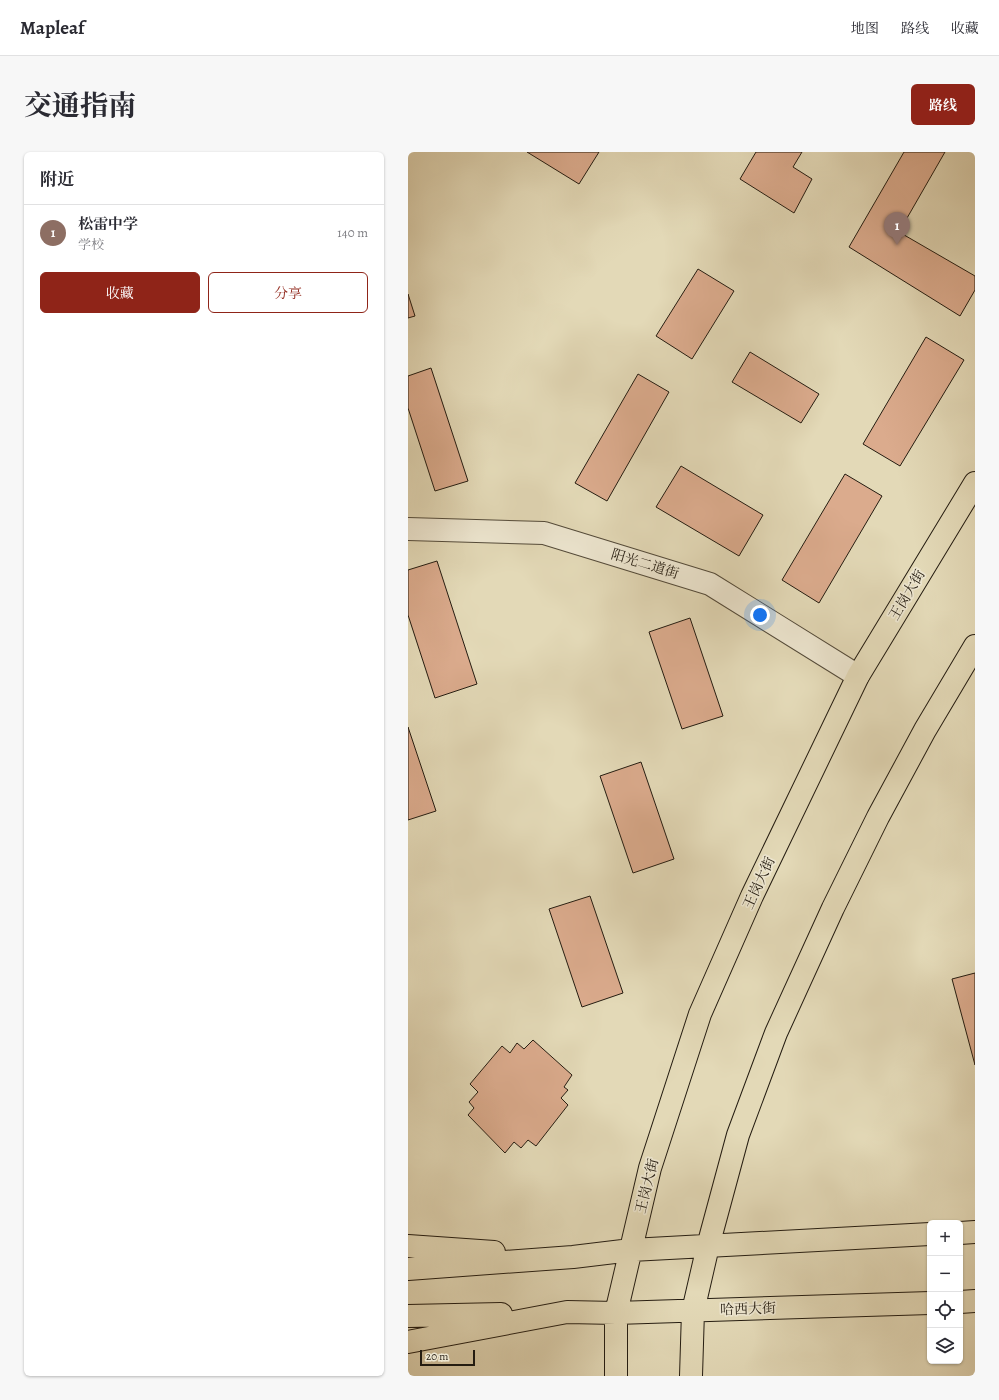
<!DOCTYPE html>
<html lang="zh">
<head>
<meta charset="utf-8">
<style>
	body { margin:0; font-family:Alegreya,"Noto Serif SC",serif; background:#f7f7f7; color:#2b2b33 }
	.controls { position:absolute; right:12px; bottom:12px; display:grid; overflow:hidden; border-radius:6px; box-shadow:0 1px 3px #0004 }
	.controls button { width:36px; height:36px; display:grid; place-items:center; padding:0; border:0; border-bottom:1px solid #e1e1e2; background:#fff; color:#2b2b33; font:20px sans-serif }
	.scale { position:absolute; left:12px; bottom:10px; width:55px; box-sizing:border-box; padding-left:4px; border:2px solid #241c11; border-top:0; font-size:11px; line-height:14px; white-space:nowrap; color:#241c11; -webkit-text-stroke:3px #ede6d0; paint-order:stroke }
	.you { position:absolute; left:352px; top:463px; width:14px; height:14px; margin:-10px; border:3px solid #fff; border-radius:50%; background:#1a73e8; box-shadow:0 0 0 6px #1a73e833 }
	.badge { display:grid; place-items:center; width:26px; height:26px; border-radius:50%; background:#8f2418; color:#fff; font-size:13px; font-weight:700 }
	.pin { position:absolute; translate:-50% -33px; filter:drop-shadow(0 1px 2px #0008) }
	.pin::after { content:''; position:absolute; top:21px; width:14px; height:12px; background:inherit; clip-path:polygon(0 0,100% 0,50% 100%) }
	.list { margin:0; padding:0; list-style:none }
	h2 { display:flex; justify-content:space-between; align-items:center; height:52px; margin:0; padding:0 16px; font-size:17px }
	h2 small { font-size:13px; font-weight:400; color:#7c7c81 }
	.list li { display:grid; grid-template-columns:26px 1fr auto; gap:12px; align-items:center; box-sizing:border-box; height:56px; padding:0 16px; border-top:1px solid #e1e1e2 }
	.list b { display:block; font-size:15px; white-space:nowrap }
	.list p { margin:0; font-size:13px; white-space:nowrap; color:#7c7c81 }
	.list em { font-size:13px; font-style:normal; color:#7c7c81 }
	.actions { display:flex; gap:8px; padding:12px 16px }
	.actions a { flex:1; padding:9px 0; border:1px solid #8f2418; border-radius:6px; text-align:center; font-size:14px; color:#8f2418 }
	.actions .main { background:#8f2418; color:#fff }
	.icon { flex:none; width:22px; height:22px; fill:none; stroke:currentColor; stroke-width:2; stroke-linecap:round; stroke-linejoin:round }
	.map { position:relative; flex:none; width:567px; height:1224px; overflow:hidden; border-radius:6px }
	header { display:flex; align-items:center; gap:24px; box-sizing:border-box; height:56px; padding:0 20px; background:#fff; border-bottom:1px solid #e1e1e2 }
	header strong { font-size:19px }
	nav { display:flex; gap:22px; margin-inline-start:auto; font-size:14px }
	.intro { display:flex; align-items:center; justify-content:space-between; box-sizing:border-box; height:96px; padding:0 24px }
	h1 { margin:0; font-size:28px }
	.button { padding:10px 18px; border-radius:6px; background:#8f2418; color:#fff; font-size:14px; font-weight:700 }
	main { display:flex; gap:24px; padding:0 24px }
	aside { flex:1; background:#fff; border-radius:6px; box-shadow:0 1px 3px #0004 }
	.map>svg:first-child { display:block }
	.building { fill:#dbab8d; stroke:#241c11 }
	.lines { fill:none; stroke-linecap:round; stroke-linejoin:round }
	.minor-casing { stroke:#544b3a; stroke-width:24 }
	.major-casing { stroke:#241c11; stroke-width:24 }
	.minor { stroke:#ede6d0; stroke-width:22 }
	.major { stroke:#e3d9b7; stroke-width:22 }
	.labels { text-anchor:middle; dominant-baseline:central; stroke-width:3.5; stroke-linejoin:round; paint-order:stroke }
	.street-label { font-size:14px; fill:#241c11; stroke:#ede6d0 }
</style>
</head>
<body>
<header>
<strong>Mapleaf</strong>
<nav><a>地图</a><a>路线</a><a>收藏</a></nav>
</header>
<div class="intro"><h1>交通指南</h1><a class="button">路线</a></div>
<main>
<aside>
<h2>附近<small></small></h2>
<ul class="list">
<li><span class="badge" style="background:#8d6e63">1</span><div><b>松雷中学</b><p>学校</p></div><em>140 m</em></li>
</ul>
<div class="actions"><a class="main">收藏</a><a>分享</a></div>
</aside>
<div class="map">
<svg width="567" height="1224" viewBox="0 0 567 1224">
	<rect width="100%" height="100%" fill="#e3d9b7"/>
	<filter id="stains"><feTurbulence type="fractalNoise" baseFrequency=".005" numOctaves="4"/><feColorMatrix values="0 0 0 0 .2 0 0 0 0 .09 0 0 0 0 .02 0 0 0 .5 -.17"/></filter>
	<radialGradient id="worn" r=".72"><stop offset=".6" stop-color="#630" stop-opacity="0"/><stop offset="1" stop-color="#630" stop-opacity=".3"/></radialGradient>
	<path class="building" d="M119 0H191L171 32Z
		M348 0H394L385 15 404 27 386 61 332 27Z
		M496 0H537L491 80 567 124V138L552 164 441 95Z
		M290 117 326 139 284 207 248 184Z
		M0 142 7 164 0 166Z
		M518 185 556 208 492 314 455 292Z
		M342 200 411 242 393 271 324 230Z
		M23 216 60 329 27 339 0 256V224Z
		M230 222 261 240 199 349 167 331Z
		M273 314 355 363 331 404 248 355Z
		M437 322 474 344 411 451 374 428Z
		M29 409 69 532 27 546 0 463V418Z
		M282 466 315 564 274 577 241 480Z
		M0 575 28 659 0 668Z
		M233 610 266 707 225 721 192 624Z
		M182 744 215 841 174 855 141 757Z
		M567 821V913L544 827Z
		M125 888 164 923 156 935 160 938 153 946 160 953 128 994 120 988 113 996 106 990 97 1001 60 963 66 956 61 950 70 940 62 932 94 894 102 901 109 891 116 897Z"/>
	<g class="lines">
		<g class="minor-casing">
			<path id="minor" d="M0 377 136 381 302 432 450 524"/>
		</g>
		<g class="major-casing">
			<path id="major" d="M552 1081 567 1080
				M0 1094 86 1100
				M0 1117 165 1105 223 1098 522 1082
				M552 1150 567 1149
				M0 1164 93 1162
				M0 1190 159 1160 208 1161 522 1151
				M208 1224V1161L242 1016 292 862 344 744 450 524 567 331
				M283 1224 285 1159 300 1094 330 983 368 881 425 756 470 665 517 578 567 494"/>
		</g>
		<use href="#minor" class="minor"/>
		<use href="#major" class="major"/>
	</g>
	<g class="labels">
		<g class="street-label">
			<text transform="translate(237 412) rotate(17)">阳光二道街</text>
			<text transform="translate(499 443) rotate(-59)">王岗大街</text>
			<text transform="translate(351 731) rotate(-65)">王岗大街</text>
			<text transform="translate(239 1034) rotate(-76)">王岗大街</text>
			<text transform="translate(340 1157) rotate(-2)">哈西大街</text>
		</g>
	</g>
	<rect width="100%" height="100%" filter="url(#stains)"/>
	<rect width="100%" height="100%" fill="url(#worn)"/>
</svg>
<div class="controls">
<button>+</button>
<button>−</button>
<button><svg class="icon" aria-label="locate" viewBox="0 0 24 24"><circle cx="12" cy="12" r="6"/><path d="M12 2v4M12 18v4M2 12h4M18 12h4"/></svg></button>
<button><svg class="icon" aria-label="layers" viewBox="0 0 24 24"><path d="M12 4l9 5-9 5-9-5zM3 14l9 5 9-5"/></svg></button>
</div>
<div class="scale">20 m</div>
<div class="you"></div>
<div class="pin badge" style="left:489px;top:93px;background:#8d6e63">1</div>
</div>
</main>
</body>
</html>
